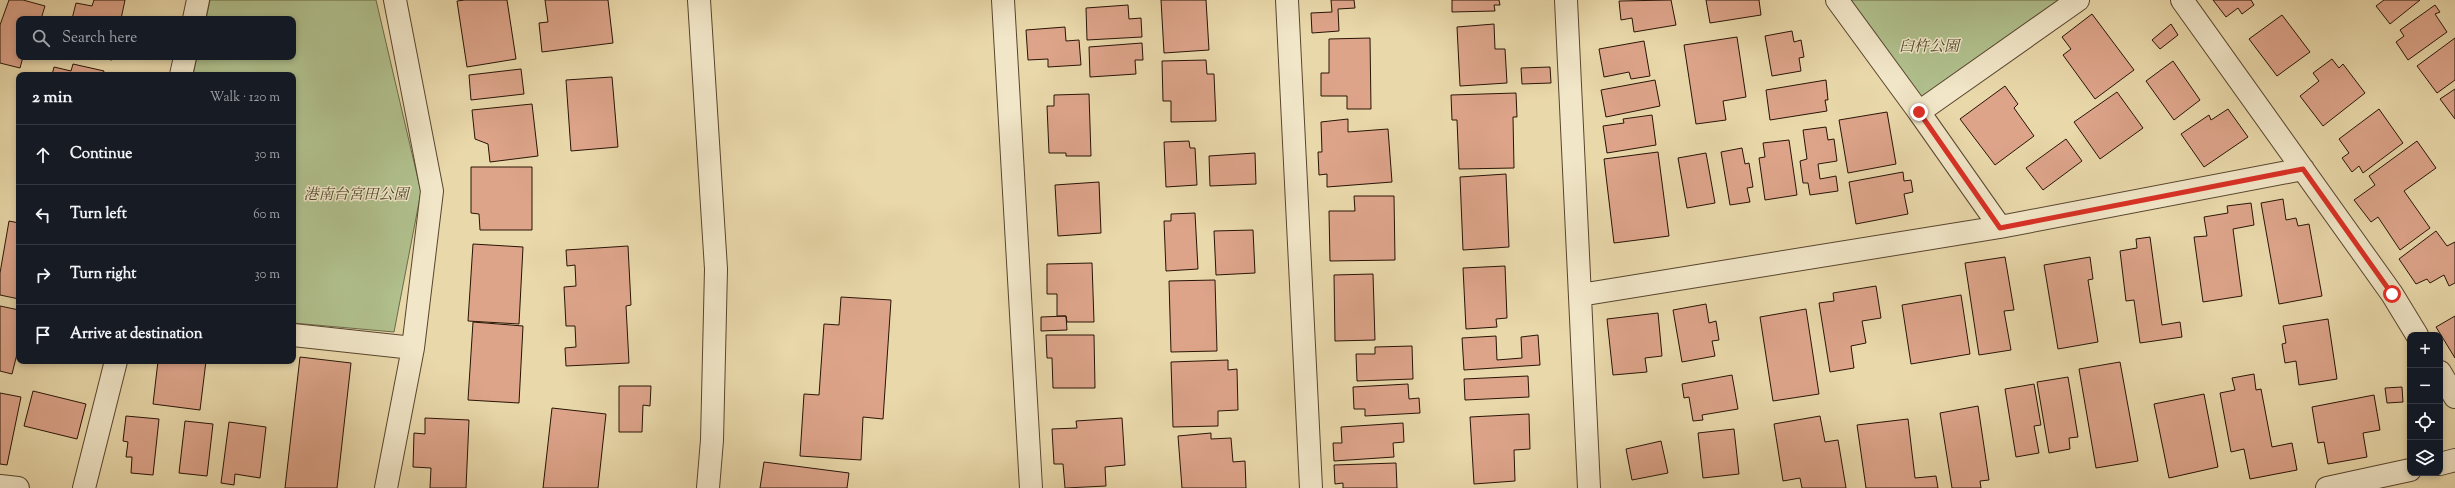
<!DOCTYPE html>
<html lang="en">
<head>
<meta charset="utf-8">
<style>
	body { margin:0; font-family:"Sorts Mill Goudy","Noto Serif JP",serif; background:#20242c; color:#f1f3f6 }
	.controls { position:absolute; right:12px; bottom:12px; display:grid; overflow:hidden; border-radius:8px; box-shadow:0 2px 6px #0003 }
	.controls button { width:36px; height:36px; display:grid; place-items:center; padding:0; border:0; border-bottom:1px solid #363941; background:#171b24; color:#f1f3f6; font:20px sans-serif }
	.stop { position:absolute; width:12px; height:12px; margin:-9px; border:3px solid #d93025; border-radius:50%; background:#fff }
	.stop.end { background:#d93025; border-color:#fff; box-shadow:0 1px 4px #0008 }
	.list { margin:0; padding:0; list-style:none }
	h2 { display:flex; justify-content:space-between; align-items:center; height:52px; margin:0; padding:0 16px; font-size:17px }
	h2 small { font-size:13px; font-weight:400; color:#9ea1a6 }
	.list li { display:grid; grid-template-columns:26px 1fr auto; gap:12px; align-items:center; box-sizing:border-box; height:60px; padding:0 16px; border-top:1px solid #363941 }
	.list b { display:block; font-size:15px; white-space:nowrap }
	.list em { font-size:13px; font-style:normal; color:#9ea1a6 }
	.icon { flex:none; width:22px; height:22px; fill:none; stroke:currentColor; stroke-width:2; stroke-linecap:round; stroke-linejoin:round }
	.map { position:relative; flex:none; width:2455px; height:488px; overflow:hidden }
	.search { position:absolute; background:#171b24; box-shadow:0 2px 6px #0003; left:16px; top:16px; width:280px; height:44px; display:flex; align-items:center; gap:10px; box-sizing:border-box; padding:0 14px; border-radius:8px; color:#9ea1a6; font-size:15px }
	.panel { position:absolute; background:#171b24; box-shadow:0 2px 6px #0003; left:16px; top:72px; width:280px; height:292px; border-radius:8px }
	.map>svg:first-child { display:block }
	.green { fill:#b0c08d; stroke:#6c6a49 }
	.building { fill:#dda48a; stroke:#281405 }
	.lines { fill:none; stroke-linecap:round; stroke-linejoin:round }
	.minor-casing { stroke:#58452e; stroke-width:24 }
	.tertiary-casing { stroke:#58452e; stroke-width:24 }
	.minor { stroke:#f1e6c8; stroke-width:22 }
	.tertiary { stroke:#f1e6c8; stroke-width:22 }
	.route { stroke:#d93025; stroke-width:5 }
	.labels { text-anchor:middle; dominant-baseline:central; stroke-width:3; stroke-linejoin:round; paint-order:stroke }
	.park-label { font-size:15px; font-style:italic; fill:#51482e; stroke:#f1e6c8 }
</style>
</head>
<body>
<div class="map">
<svg width="2455" height="488" viewBox="0 0 2455 488">
	<rect width="100%" height="100%" fill="#e9d8aa"/>
	<filter id="stains"><feTurbulence type="fractalNoise" baseFrequency=".005" numOctaves="4"/><feColorMatrix values="0 0 0 0 .2 0 0 0 0 .09 0 0 0 0 .02 0 0 0 .5 -.17"/></filter>
	<radialGradient id="worn" r=".72"><stop offset=".6" stop-color="#630" stop-opacity="0"/><stop offset="1" stop-color="#630" stop-opacity=".3"/></radialGradient>
	<path class="green" d="M210 0H376L421 192 394 332 293 323V75H193L197 57H293V19H206Z
		M1837 0H2078L1919 112Z"/>
	<path class="building" d="M9 0H23L45 6 41 19H19V57H23L20 68 0 63V25Z
		M94 0H125L121 19H72L76 3 92 6Z
		M465 0H507L516 59 467 67 457 1Z
		M545 0H608L613 43 542 52 539 23 548 22Z
		M1161 0H1206L1209 50 1164 53Z
		M1331 0H1354L1355 8 1338 9 1339 31 1312 33 1311 13 1332 12Z
		M1452 0H1499L1500 5H1494L1495 11 1452 12Z
		M1671 0 1676 25 1634 32 1632 18 1621 20 1619 1Z
		M1706 0H1759L1761 15 1710 23Z
		M2213 0H2251L2254 5 2242 14 2238 8 2226 17Z
		M2384 0H2420L2390 24 2376 6Z
		M1128 5 1129 19 1141 18 1142 37 1087 40 1086 8Z
		M2435 5 2440 12 2435 14 2447 32 2408 60 2396 42 2404 36 2400 30Z
		M2092 14 2134 70 2095 99 2063 55 2071 49 2062 37Z
		M2282 15 2310 52 2277 76 2249 39Z
		M1494 24 1495 49H1505L1507 83 1460 86 1457 27Z
		M2171 24 2178 35 2160 49 2152 40Z
		M1065 27 1066 41 1079 40 1081 65 1048 67V59L1028 60 1026 30Z
		M1792 31 1794 42 1801 40 1804 57 1799 58 1801 71 1772 76 1765 36Z
		M1737 37 1746 97 1723 101 1726 120 1696 124 1684 45Z
		M1370 38 1371 109H1347V96H1321V73H1329V39Z
		M2455 38V80L2437 93 2417 66Z
		M1644 41 1650 76 1631 79 1629 72 1604 77 1599 49Z
		M1142 43 1143 60H1135L1136 74 1090 77 1089 47Z
		M97 57H112V60Z
		M2332 59 2339 68 2343 64 2365 93 2323 126 2300 96 2319 81 2313 73Z
		M1206 60 1207 74H1214L1216 121 1171 122V101H1163L1162 61Z
		M2173 61 2200 100 2174 120 2146 81Z
		M73 64 104 71 103 75H52L54 67 71 71Z
		M1550 67 1551 83 1522 84 1521 68Z
		M521 69 524 94 471 100 469 75Z
		M612 77 618 147 571 151 566 80Z
		M1655 80 1660 106 1606 117 1601 90Z
		M1826 80 1828 100H1825L1827 111 1770 120 1766 90Z
		M2005 86 2018 104 2014 108 2034 136 1995 165 1960 119Z
		M2455 89V119L2440 99Z
		M2117 92 2143 128 2100 159 2074 122Z
		M1516 93 1517 117H1513L1514 168 1459 169 1457 120H1452L1451 95Z
		M1089 94 1091 156H1066V153H1049L1047 106H1054V95Z
		M532 104 538 156 490 162 488 144 475 139 472 110Z
		M2228 109 2248 137 2204 167 2181 134 2209 115 2211 120Z
		M2379 109 2403 143 2363 173 2359 166 2352 172 2342 158 2349 153 2339 139Z
		M1887 112 1896 164 1848 173 1839 120Z
		M1652 115 1656 145 1607 153 1603 126 1624 123 1623 119Z
		M1348 119V132L1388 129 1392 182 1327 187V174L1319 175 1318 152H1322L1321 122Z
		M1826 127 1828 140 1834 139 1837 161 1818 164 1820 179 1836 176 1838 191 1810 195 1808 183H1803L1800 161 1807 159 1803 130Z
		M2066 139 2082 161 2043 190 2026 168Z
		M1789 140 1797 195 1765 200 1759 158 1765 157 1763 143Z
		M1189 141 1190 148H1195L1197 185 1166 187 1164 142Z
		M2417 141 2436 168 2404 191 2430 228 2400 250 2378 217 2371 222 2354 200 2375 185 2369 176Z
		M1742 148 1745 164 1749 163 1753 187 1747 188 1750 202 1730 205 1721 152Z
		M1658 152 1669 236 1614 243 1604 159Z
		M1255 153 1256 184 1210 186 1209 156Z
		M1706 153 1715 203 1687 208 1678 158Z
		M471 167H532V230H480L479 214 471 213Z
		M1903 172 1904 181 1911 180 1913 192 1904 194 1908 214 1856 224 1849 182Z
		M1506 174 1509 247 1463 250 1460 177Z
		M1099 182 1101 233 1058 236 1055 185Z
		M1354 196H1394L1395 260 1330 261 1329 211H1355Z
		M2283 199 2286 220 2296 218 2298 226 2309 224 2322 296 2279 304 2261 203Z
		M2251 203 2254 225 2233 229 2242 296 2203 302 2194 237 2207 236 2204 217 2228 213 2227 206Z
		M1195 213 1198 269 1166 271 1164 221H1171V214Z
		M9 221 19 223V299L0 295V273Z
		M1253 230 1255 273 1216 275 1214 231Z
		M2436 231 2447 246 2455 242V283L2449 286 2444 275 2430 283 2427 279 2416 284 2399 259Z
		M2150 237 2162 325 2180 322 2182 337 2140 343 2134 300 2126 301 2120 251 2137 248 2136 239Z
		M473 244 523 247 519 324 468 321Z
		M628 246 631 305 626 306 629 363 566 366 565 348 576 347 575 326H566L564 287 576 286 575 265 567 266 566 250Z
		M2005 257 2014 310 2004 311 2011 350 1979 355 1965 263Z
		M2090 257 2093 279 2088 280 2098 342 2058 349 2044 265Z
		M1092 263 1094 322H1067L1066 316H1057V294H1047V264Z
		M1505 266 1507 318 1496 319 1497 327 1466 329 1463 268Z
		M1373 274 1375 340 1335 341 1334 275Z
		M1215 280 1217 351 1171 352 1169 281Z
		M1876 286 1881 318 1862 321 1866 343 1851 346 1854 368 1830 372 1819 303 1834 301 1833 293Z
		M1961 295 1970 354 1911 364 1902 305Z
		M841 297 891 300 883 419 863 417 861 460 800 456 804 394 819 395 824 324 839 325Z
		M1706 304 1709 323 1716 321 1719 340 1712 341 1715 356 1682 362 1673 310Z
		M0 306 19 310V346L12 374 0 371Z
		M1806 309 1819 394 1773 401 1760 317Z
		M1658 313 1662 356 1645 358 1647 372 1613 375 1607 319Z
		M1066 316 1067 330 1041 331V317Z
		M2455 316V358L2436 327Z
		M2328 319 2337 379 2299 385 2296 361 2285 363 2282 344 2286 343 2283 326Z
		M473 322 523 326 519 403 468 400Z
		M1046 335H1094L1095 388H1053L1052 358H1047Z
		M1538 335 1540 365 1464 370 1462 338 1496 336 1497 360 1522 358 1521 337Z
		M1412 346 1413 379 1357 381 1356 354H1375V347Z
		M300 357 351 363 337 488H285Z
		M1228 360V370L1237 369 1238 410 1218 411V426L1173 427 1171 362Z
		M158 361H206L200 410 153 404Z
		M2120 362 2138 461 2096 468 2079 369Z
		M2254 374 2256 390 2261 389 2272 447 2292 443 2297 470 2250 479 2244 449 2231 452 2220 393 2235 390 2232 378Z
		M1732 375 1738 409 1702 415 1703 420 1693 421 1689 397 1684 398 1682 384Z
		M1528 376 1529 397 1465 400 1464 379Z
		M2068 377 2078 437 2069 438 2070 449 2049 453 2037 382Z
		M1408 384 1409 399 1419 398 1420 413 1365 416V409H1354L1353 387Z
		M2034 384 2041 425 2034 426 2039 453 2016 457 2005 389Z
		M619 386H651L650 406 643 405 642 432H619Z
		M2402 387 2403 402 2387 403 2385 388Z
		M33 391 86 404 77 439 24 426Z
		M0 393 21 397 7 465 0 464Z
		M2204 394 2218 467 2169 478 2154 404Z
		M2374 395 2380 430 2363 433 2367 457 2328 464 2324 442 2318 443 2312 407Z
		M1978 406 1989 480 1980 481 1981 488H1952L1940 413Z
		M552 408 606 414 598 488H543Z
		M1529 414 1530 449 1514 450 1515 481 1474 484 1470 417Z
		M126 416 159 419 153 475 131 473 132 457H126L128 442 123 441Z
		M1820 416 1825 442 1838 440 1846 488H1802L1800 478 1783 481 1774 424Z
		M425 418 469 420 466 488H430L431 468 413 467 414 433 425 434Z
		M1122 418 1125 465 1105 467 1106 486 1065 488 1063 464H1054L1052 429 1077 428 1076 421Z
		M1908 419 1915 478 1936 476 1938 488H1866L1857 425Z
		M185 421 213 424 207 476 179 473Z
		M229 422 266 427 260 478 235 474 234 485 221 483Z
		M1403 423 1404 442 1393 443 1394 457 1334 461 1333 443H1342L1341 427Z
		M1734 429 1739 474 1703 478 1698 433Z
		M1211 433V439L1231 438 1233 462 1245 461 1246 488H1182L1178 436Z
		M1661 441 1668 473 1632 480 1626 449Z
		M764 462 849 473 847 488H760Z
		M1396 463 1397 488H1343V483L1335 484 1334 465Z"/>
	<g class="lines">
		<g class="minor-casing">
			<path id="minor" d="M1003 0 1031 488
				M1287 0 1311 488
				M1566 0 1589 488
				M1837 0 1919 112 2078 0
				M2182 0 2392 294 2417 335
				M194 19 198 0
				M181 75 185 57
				M1919 112 2000 227
				M1580 295 2000 227 2303 169
				M293 335 413 348
				M2440 372 2455 397
				M2440 464 2455 460
				M0 486 18 488
				M84 488 116 361
				M386 488 413 348 432 191 395 0
				M2327 488 2410 470"/>
		</g>
		<g class="tertiary-casing">
			<path id="tertiary" d="M699 0 716 269 712 440 708 488"/>
		</g>
		<use href="#minor" class="minor"/>
		<use href="#tertiary" class="tertiary"/>
	</g>
	<g class="lines">
		<path class="route" d="M1919 112 2000 228 2303 169 2392 294"/>
	</g>
	<g class="labels">
		<g class="park-label">
			<text x="1929" y="47">臼杵公園</text>
			<text x="356" y="195">港南台宮田公園</text>
		</g>
	</g>
	<rect width="100%" height="100%" filter="url(#stains)"/>
	<rect width="100%" height="100%" fill="url(#worn)"/>
</svg>
<div class="controls">
<button>+</button>
<button>−</button>
<button><svg class="icon" aria-label="locate" viewBox="0 0 24 24"><circle cx="12" cy="12" r="6"/><path d="M12 2v4M12 18v4M2 12h4M18 12h4"/></svg></button>
<button><svg class="icon" aria-label="layers" viewBox="0 0 24 24"><path d="M12 4l9 5-9 5-9-5zM3 14l9 5 9-5"/></svg></button>
</div>
<div class="stop" style="left:2392px;top:294px"></div>
<div class="stop end" style="left:1919px;top:112px"></div>
<div class="search"><svg class="icon" aria-label="search" viewBox="0 0 24 24"><circle cx="10" cy="10" r="6"/><path d="M15 15l6 6"/></svg>Search here</div>
<section class="panel">
<h2>2 min<small>Walk · 120 m</small></h2>
<ul class="list">
<li><svg class="icon" aria-label="ahead" viewBox="0 0 24 24"><path d="M12 20V5M6 11l6-6 6 6"/></svg><div><b>Continue</b></div><em>30 m</em></li>
<li><svg class="icon" aria-label="left" viewBox="0 0 24 24"><path d="M17 20v-9H6M10 6l-5 5 5 5"/></svg><div><b>Turn left</b></div><em>60 m</em></li>
<li><svg class="icon" aria-label="right" viewBox="0 0 24 24"><path d="M7 20v-9h11M14 6l5 5-5 5"/></svg><div><b>Turn right</b></div><em>30 m</em></li>
<li><svg class="icon" aria-label="arrive" viewBox="0 0 24 24"><path d="M6 21V4h12l-3 4 3 4H6"/></svg><div><b>Arrive at destination</b></div></li>
</ul>
</section>
</div>
</body>
</html>
